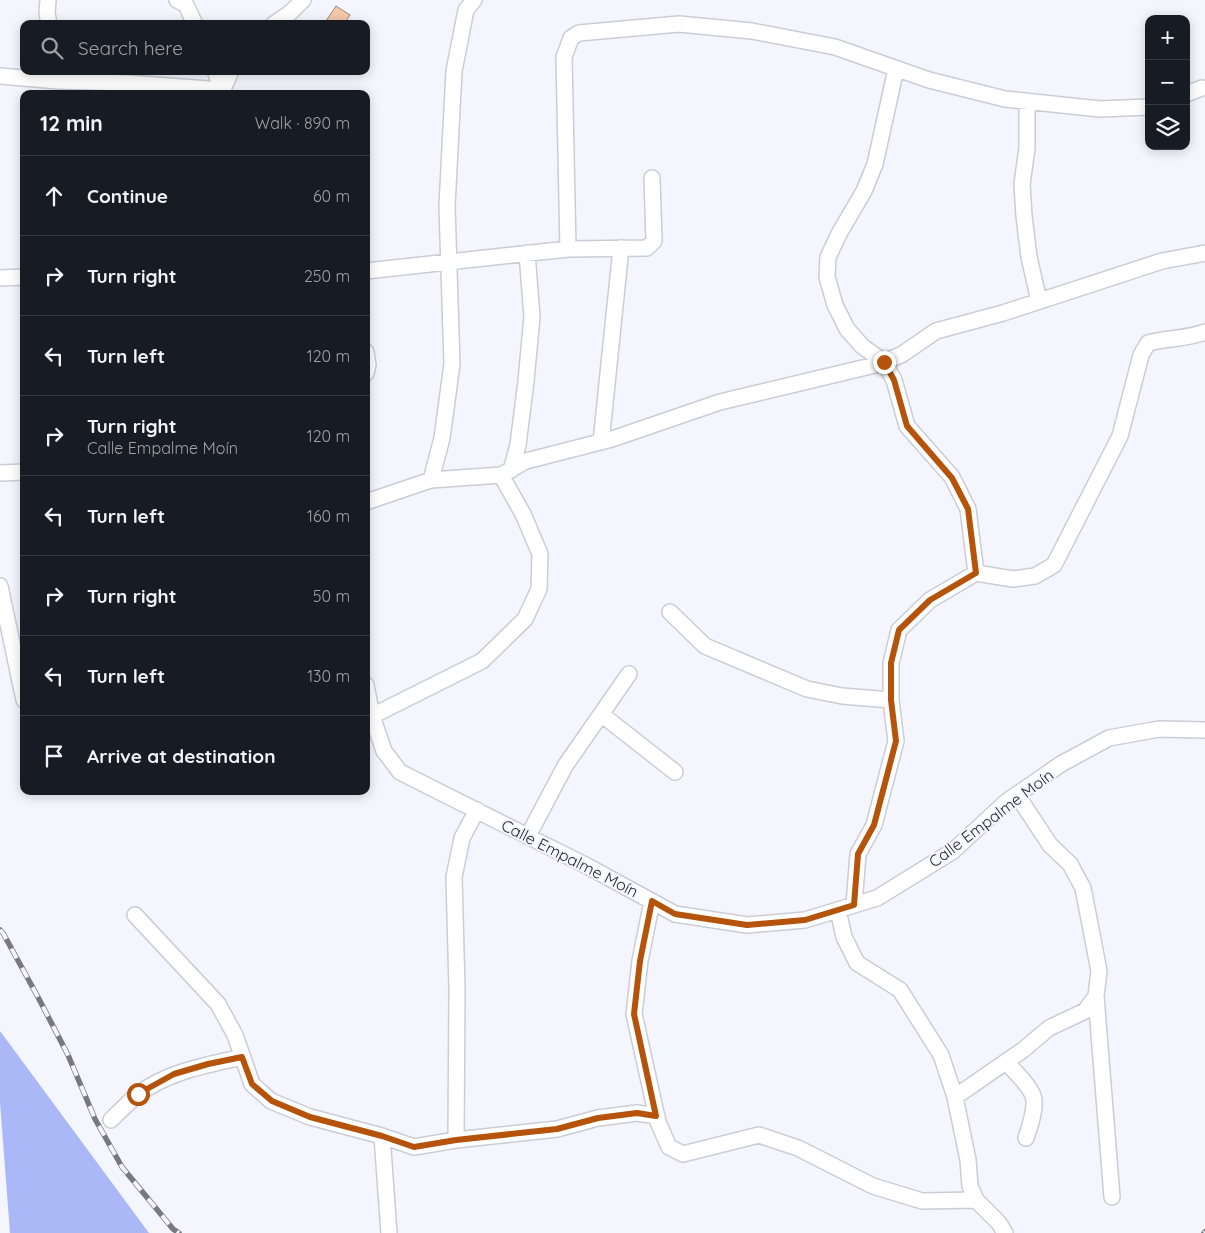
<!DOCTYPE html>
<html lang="en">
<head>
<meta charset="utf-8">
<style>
	body { margin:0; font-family:Quicksand,sans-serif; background:#20242c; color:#f1f3f6 }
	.controls { position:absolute; right:15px; top:15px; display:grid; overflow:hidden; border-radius:10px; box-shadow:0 2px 12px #0003 }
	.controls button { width:45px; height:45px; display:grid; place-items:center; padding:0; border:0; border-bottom:1px solid #363941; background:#171b24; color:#f1f3f6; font:25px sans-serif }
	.stop { position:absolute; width:15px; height:15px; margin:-11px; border:4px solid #b45309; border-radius:50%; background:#fff }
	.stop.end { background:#b45309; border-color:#fff; box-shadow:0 1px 5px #0008 }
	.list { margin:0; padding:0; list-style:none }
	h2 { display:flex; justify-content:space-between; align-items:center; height:65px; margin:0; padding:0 20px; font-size:21px }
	h2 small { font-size:16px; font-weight:400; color:#9ea1a6 }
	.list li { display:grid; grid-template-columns:32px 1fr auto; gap:15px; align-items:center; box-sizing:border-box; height:80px; padding:0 20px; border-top:1px solid #363941 }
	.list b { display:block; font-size:19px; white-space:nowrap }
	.list p { margin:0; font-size:16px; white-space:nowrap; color:#9ea1a6 }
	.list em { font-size:16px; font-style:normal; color:#9ea1a6 }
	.icon { flex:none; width:28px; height:28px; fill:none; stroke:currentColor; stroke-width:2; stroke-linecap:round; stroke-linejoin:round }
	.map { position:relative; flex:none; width:1205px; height:1233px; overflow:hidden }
	.search { position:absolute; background:#171b24; box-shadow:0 2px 12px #0003; left:20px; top:20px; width:350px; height:55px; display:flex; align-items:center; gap:12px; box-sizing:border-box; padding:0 18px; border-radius:10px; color:#9ea1a6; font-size:19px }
	.panel { position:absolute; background:#171b24; box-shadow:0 2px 12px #0003; left:20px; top:90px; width:350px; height:705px; border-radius:10px }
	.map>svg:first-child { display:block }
	.forest { fill:#aab8f8 }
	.building { fill:#f8c8aa; stroke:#938983 }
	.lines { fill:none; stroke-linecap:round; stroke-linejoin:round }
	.minor-casing { stroke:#cacdd7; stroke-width:18 }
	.minor { stroke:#fff; stroke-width:15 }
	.rail-casing { stroke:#78797e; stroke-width:5.5 }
	.rail { stroke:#f5f6fd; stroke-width:4; stroke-dasharray:11; stroke-linecap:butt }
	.route { stroke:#b45309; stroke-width:6 }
	.labels { text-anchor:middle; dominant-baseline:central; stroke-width:4; stroke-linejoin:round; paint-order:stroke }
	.street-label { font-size:16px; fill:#26272b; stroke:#f5f6fd }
</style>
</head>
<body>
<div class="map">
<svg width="1205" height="1233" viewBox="0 0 1205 1233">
	<rect width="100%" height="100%" fill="#f5f6fd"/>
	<path class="forest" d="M0 1031 149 1233H10L0 1102Z"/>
	<path class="building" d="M336 6 350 15 344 24H324Z"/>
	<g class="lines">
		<g class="minor-casing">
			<path id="minor" d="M48 0 47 13 49 24
				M177 0 186 5 195 24
				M274 24 290 13 303 0
				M0 76 58 81 128 83 222 90 215 71
				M221 94 231 71
				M1186 94 1202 88
				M1027 101V148L1022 184 1024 216 1029 257 1039 301
				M568 249 564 57 571 38 579 33 679 24 752 31 835 47 929 80 1005 99 1100 109 1149 107
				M366 271 568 249 647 248 654 241 652 178
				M0 278 24 277
				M366 352 368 365 366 373
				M601 442 621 248
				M511 470 518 445 526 381 532 317 527 253
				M0 473 24 472
				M431 480 442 438 452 364 447 206 454 71 466 10 474 0
				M366 502 431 480 501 475 526 461 612 439 720 402 875 365 901 355 936 331 1003 313 1162 261 1205 253
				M976 573 1013 579 1035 576 1054 565 1120 436 1141 355 1148 343C1167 338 1187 339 1205 332
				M0 586 24 700
				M670 612 705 646 807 689 842 696 891 700
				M366 685 372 716 384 751 400 772 589 867 675 914 747 925 805 920 877 898 953 851 1006 802 1061 764 1109 738 1159 729 1205 730
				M601 714 675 772
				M372 716 482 661 525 619 539 589 540 554 523 514 501 475
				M477 810 462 838 454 877 457 989 456 1140 557 1129 598 1118 637 1113 657 1116
				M528 836 565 766 629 674
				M652 901 640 961 634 1014 658 1122 669 1147 683 1154 759 1135 798 1148 873 1186 922 1201 976 1200
				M854 905 858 854 874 825 896 741 891 700V663L899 630 930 600 976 573 968 509 952 477 907 426 894 380 884 362 862 346 847 329 835 305 827 277 828 257 840 232 864 191 875 164 896 69
				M838 910 844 937 857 963 900 990 941 1055 955 1097 968 1160 970 1186 976 1200 999 1223 1005 1233
				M135 915 218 1004 235 1035 252 1084 271 1101 310 1117 382 1136 414 1147 456 1140
				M1096 996 1112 1197
				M1006 1062C1014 1071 1033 1088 1034 1100 1035 1112 1030 1126 1026 1138
				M955 1097 1023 1050 1049 1028 1085 1011 1096 996 1099 971 1083 888 1070 864 1050 845 1017 795
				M111 1120C119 1112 128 1103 137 1095 167 1072 206 1065 243 1057
				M382 1136 389 1233"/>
		</g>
		<use href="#minor" class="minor"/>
		<g class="rail-casing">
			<path id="rail" d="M0 930 3 933 39 999 68 1055 95 1119 122 1167 173 1229 179 1233
				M1204 1233 1205 1232"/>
		</g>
		<use href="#rail" class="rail"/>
	</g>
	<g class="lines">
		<path class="route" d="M138 1094 174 1074 208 1064 242 1057 252 1084 272 1101 310 1117 382 1136 414 1147 456 1140 557 1129 598 1118 637 1113 656 1116 634 1014 640 961 652 901 675 914 747 925 805 920 854 905 858 854 874 825 896 741 891 700V663L899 630 930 600 976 573 968 509 952 478 907 426 894 380 884 362"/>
	</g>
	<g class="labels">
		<g class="street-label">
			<text transform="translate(991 818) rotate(-37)">Calle Empalme Moín</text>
			<text transform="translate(570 858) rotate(27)">Calle Empalme Moín</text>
		</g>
	</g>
</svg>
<div class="controls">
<button>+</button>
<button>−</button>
<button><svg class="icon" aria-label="layers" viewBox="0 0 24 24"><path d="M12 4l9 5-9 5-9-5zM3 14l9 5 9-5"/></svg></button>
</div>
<div class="stop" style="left:138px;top:1094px"></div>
<div class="stop end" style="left:884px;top:362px"></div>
<div class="search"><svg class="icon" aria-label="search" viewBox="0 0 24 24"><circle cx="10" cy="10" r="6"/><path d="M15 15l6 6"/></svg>Search here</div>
<section class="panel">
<h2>12 min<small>Walk · 890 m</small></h2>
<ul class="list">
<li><svg class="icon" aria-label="ahead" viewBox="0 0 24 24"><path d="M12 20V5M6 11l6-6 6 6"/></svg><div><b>Continue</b></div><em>60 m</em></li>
<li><svg class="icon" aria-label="right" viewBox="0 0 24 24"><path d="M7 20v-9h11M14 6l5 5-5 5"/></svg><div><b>Turn right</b></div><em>250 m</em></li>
<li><svg class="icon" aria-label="left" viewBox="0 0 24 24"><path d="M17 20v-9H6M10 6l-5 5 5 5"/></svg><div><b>Turn left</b></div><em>120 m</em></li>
<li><svg class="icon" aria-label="right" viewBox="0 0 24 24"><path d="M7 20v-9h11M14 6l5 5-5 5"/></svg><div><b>Turn right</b><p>Calle Empalme Moín</p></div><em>120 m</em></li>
<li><svg class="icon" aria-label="left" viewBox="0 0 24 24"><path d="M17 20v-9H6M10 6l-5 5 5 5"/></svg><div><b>Turn left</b></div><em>160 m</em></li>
<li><svg class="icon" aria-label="right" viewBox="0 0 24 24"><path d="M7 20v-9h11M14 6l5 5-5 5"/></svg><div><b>Turn right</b></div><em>50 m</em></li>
<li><svg class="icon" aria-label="left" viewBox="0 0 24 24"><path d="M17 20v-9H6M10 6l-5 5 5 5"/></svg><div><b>Turn left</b></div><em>130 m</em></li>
<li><svg class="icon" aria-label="arrive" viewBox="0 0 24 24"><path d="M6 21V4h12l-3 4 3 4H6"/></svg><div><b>Arrive at destination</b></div></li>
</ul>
</section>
</div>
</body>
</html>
